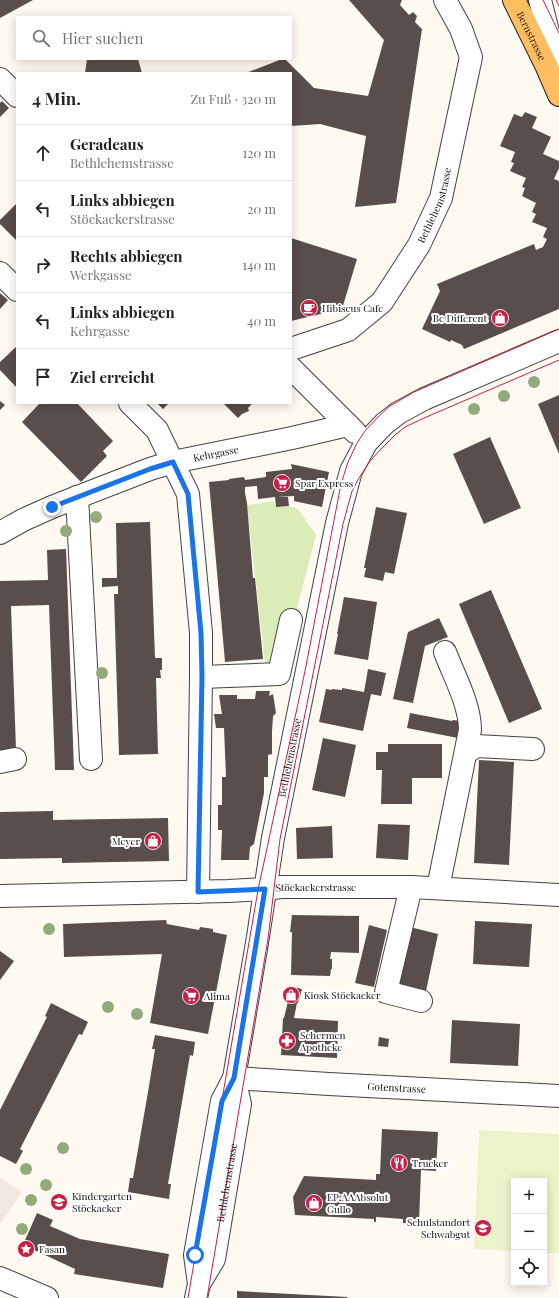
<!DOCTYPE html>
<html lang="de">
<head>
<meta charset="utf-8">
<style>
	body { margin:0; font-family:"Playfair Display",serif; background:#f2f2f2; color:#222 }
	.controls { position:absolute; right:12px; bottom:12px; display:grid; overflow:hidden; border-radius:0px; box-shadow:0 2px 10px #0003 }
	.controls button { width:36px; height:36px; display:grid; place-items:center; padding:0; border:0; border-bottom:1px solid #e0e0e0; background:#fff; color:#222; font:20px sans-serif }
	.stop { position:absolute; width:12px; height:12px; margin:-9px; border:3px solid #1a73e8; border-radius:50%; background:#fff }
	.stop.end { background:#1a73e8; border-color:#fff; box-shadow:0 1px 4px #0008 }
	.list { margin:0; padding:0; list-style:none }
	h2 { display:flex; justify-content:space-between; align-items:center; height:52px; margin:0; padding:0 16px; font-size:17px }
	h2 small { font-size:13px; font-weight:400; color:#767676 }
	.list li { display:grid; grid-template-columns:26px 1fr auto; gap:12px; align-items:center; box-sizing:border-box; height:56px; padding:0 16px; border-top:1px solid #e0e0e0 }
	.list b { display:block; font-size:15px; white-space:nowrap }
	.list p { margin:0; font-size:13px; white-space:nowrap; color:#767676 }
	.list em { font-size:13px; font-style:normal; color:#767676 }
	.icon { flex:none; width:22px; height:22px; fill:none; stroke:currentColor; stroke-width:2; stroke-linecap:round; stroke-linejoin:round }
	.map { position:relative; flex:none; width:559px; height:1298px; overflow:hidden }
	.search { position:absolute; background:#fff; box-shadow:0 2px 10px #0003; left:16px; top:16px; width:276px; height:44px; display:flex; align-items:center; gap:10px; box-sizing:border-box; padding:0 14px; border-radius:0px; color:#767676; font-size:15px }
	.panel { position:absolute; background:#fff; box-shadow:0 2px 10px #0003; left:16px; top:72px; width:276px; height:332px; border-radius:0px }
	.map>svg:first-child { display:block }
	.green { fill:#dcecb8 }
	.pitch { fill:#ecf3ca }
	.plaza { fill:#f0e9df }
	.building { fill:#584e4b }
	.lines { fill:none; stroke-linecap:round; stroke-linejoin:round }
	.minor-casing { stroke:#424242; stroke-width:24 }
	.major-casing { stroke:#202020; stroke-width:24 }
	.minor { stroke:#fff; stroke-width:22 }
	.major { stroke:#ffbd62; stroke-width:22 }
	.tram { stroke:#c71f45; stroke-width:1 }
	.tree { fill:#93ab7b }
	.route { stroke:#1a73e8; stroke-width:5 }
	.labels { text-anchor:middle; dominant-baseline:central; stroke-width:4; stroke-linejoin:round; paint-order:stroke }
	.street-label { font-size:10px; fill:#0f0f0f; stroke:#fff }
	.poi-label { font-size:10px; fill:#0f0f0f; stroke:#fff; text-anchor:start }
</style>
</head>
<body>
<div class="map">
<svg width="559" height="1298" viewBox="0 0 559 1298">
	<rect width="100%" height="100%" fill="#fffaf1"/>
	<path class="green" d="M274 501 275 507 289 506 298 509 316 535 295 616 275 663H265L247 505Z"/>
	<path class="pitch" d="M479 1130 559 1134V1253H544V1181H514V1251L474 1249Z"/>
	<path class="plaza" d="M0 1177 22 1192 0 1225Z"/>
	<path class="building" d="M0 0H33L0 18Z
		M349 0H402L400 5 409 15 413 12 417 16 415 22 422 29 396 203 355 207 366 136 320 124 291 126V73H246L282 59H285L314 88 368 96 384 40Z
		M87 59H138L142 73H85Z
		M2 101 9 108 0 117V103Z
		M525 112 537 117 532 128 551 137 543 154 559 161V168L554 179 559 181V309L464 349 462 345 451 340 450 342 422 329 440 291 437 284 534 244 536 250 543 247 547 239 543 237 547 228 532 222 536 214 532 212 536 203 522 196 525 188 522 187 526 178 510 171 514 163 511 162 515 152 500 146 514 114 522 117Z
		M17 203V241L0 224V220Z
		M291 238 357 259 342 309 291 321Z
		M0 293 8 300 0 309Z
		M17 346V388L0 370V362Z
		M559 395V454L538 404Z
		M0 401 5 405 0 410Z
		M40 403H77L113 441 103 451 107 456 81 482 22 422Z
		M157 403H169L163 409Z
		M223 403H253L248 408 249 411 242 414 238 418Z
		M490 437 521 508 484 524 453 454Z
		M291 464 329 472 322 507 294 501V496L277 497H288L289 506 276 507 275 497 258 499 257 486 245 487V493L247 503 253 578H255L263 659 225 662 209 482 229 480V479L244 477 245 480 266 477V472L292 469Z
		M376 507 407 513 394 574 385 572 383 581 364 577 366 568H364Z
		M150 522 155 658H162V670H160L161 678H156L158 754 119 755 114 594H118V586L102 587V578H117L116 523Z
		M66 549 74 770H55L49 605 11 606 16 750H0V581L48 580 47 550Z
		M491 590 542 709 509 723 459 604Z
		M344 597 377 602 368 660 334 654 338 634H337Z
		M439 618 448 637 425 646 413 703 393 699 408 632Z
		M368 669 386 673 381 696 371 694 363 731 319 722 326 689 332 690V689L342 690V688L364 692Z
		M256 691H270L269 696 273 694 276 713 273 716 272 731V754L268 755V777H264V793L254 844 250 847 249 860H221L222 830H218V805H222V777H226L224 728H216L214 714H222L219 695H237V699H255Z
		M410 713 452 721 453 720 461 721 458 738 407 728Z
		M323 738 356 745 345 797 312 790Z
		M388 744H442V778H412V804H381L382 770H376V752H388Z
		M479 760 514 762 509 865 474 863Z
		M53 811V820L168 818 169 861 62 863V858L0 859V812Z
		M378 824 410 825 408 860 376 858Z
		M332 826 333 858 297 859 296 828Z
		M292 915 359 916V953L331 952 330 959H332V969H331L330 976 291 975 292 932H290Z
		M166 920 167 924 199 930 200 927 207 928 213 929V932L227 935 208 1034 150 1023 162 954 64 957 63 924Z
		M475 921 532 924 529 967 473 964Z
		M369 925 387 930 374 987 355 983Z
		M406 926 438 934 426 991 397 984Z
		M0 951 14 961 0 980Z
		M289 986 302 989 298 1003H297L294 1018 338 1021 337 1058 281 1055 283 1018H284L288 1001 287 1000Z
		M51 1003 88 1022 82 1035 79 1034 20 1149 23 1151 16 1164 0 1156V1110L47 1017 45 1016Z
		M452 1020 520 1024 518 1066 450 1063Z
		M155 1035 195 1042 193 1056 190 1055 168 1184H171L169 1199 128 1192 130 1178H133L148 1092 155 1049H152Z
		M379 1037 389 1039 388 1047 378 1046Z
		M382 1129 438 1132 436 1171 421 1170 419 1222 422 1223V1224L403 1223V1219L376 1217V1222H374V1219L295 1215 293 1197 304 1176 376 1180V1174H380Z
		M37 1213 53 1220 50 1226 80 1239 169 1254 163 1288 74 1274 75 1269 32 1249 31 1251 22 1247Z
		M237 1291 347 1297V1298H237Z"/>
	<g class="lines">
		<g class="minor-casing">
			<g id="minor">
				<path d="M540 0 559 75"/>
				<path d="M0 79 17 96"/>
				<path d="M0 273 17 290"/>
				<path id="s1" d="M291 349 348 330 382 302 419 245 441 198 471 57 461 29 445 0"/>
				<path d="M291 368 355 432"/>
				<path d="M130 403 157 430 188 494 201 633V677L198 892"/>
				<path d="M77 497 91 759"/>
				<path id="s2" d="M0 533 23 520 52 507 150 469 173 462 292 438 348 425"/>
				<path d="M201 677 279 674 291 620"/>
				<path d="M466 753 476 746 533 749"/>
				<path d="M0 762 15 759"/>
				<path d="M411 887 386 992 421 1001"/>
				<path d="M438 888 470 730C470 704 454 676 445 652"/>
				<path id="s3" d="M0 896 228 891 265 889 281 887H411L559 895"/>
				<path id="s4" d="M234 1078 329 1084 559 1096"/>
				<path d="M0 1278 47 1298"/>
				<path d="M199 1284 214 1259 240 1104 234 1078"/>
				<path id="s5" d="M196 1298 199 1284 195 1255 222 1101 234 1078 258 937 273 838 337 523 351 471 366 443 384 424 398 413 424 399 559 341"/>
			</g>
		</g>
		<g class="major-casing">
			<g id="major">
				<path id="s6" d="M514 0 546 65 559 95"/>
			</g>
		</g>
		<use href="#minor" class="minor"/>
		<use href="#major" class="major"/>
		<g class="tram">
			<path d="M543 0 559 33"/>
			<path d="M556 0 559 6"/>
			<path d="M188 1298 258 890 305 671 341 484 348 462 357 443 365 431 378 417 390 406 414 392 559 329"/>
			<path id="s7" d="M207 1298 268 939 280 839 343 524 352 491 359 478 370 461 381 449 395 435 405 427 424 418 559 360"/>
		</g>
	</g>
	<g class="tree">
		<circle cx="534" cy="382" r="6"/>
		<circle cx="504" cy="396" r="6"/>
		<circle cx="474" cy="409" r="6"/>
		<circle cx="96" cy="517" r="6"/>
		<circle cx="66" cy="531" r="6"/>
		<circle cx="102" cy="673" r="6"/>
		<circle cx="49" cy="929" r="6"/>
		<circle cx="108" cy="1007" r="6"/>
		<circle cx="137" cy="1014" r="6"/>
		<circle cx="63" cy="1148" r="6"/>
		<circle cx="26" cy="1169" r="6"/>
		<circle cx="46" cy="1185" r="6"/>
		<circle cx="31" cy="1200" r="6"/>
		<circle cx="22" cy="1229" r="6"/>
	</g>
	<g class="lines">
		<path class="route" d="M52 507 150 469 173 462 188 494 201 633 202 677 198 892 265 889 234 1078 222 1101 195 1255"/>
	</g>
	<defs>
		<g id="cafe-disc" transform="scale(0.9)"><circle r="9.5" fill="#c71f45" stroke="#fff"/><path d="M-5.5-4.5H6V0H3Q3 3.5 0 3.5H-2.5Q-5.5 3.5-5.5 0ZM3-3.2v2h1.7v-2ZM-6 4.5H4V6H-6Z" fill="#fff"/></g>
		<g id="shop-disc" transform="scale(0.9)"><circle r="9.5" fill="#c71f45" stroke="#fff"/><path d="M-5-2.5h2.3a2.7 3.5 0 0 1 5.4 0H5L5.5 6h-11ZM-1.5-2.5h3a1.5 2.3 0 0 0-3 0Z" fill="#fff"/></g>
		<g id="supermarket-disc" transform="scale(0.9)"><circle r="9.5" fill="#c71f45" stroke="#fff"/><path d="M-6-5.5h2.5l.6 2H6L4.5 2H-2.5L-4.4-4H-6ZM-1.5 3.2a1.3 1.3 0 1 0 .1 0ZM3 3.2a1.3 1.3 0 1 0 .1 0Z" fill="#fff"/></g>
		<g id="pharmacy-disc" transform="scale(0.9)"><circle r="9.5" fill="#c71f45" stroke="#fff"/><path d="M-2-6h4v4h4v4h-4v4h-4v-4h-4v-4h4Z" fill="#fff"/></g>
		<g id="restaurant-disc" transform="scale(0.9)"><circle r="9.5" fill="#c71f45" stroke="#fff"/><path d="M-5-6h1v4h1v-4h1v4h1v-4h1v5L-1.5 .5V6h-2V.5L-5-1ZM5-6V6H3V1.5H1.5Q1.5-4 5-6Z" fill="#fff"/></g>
		<g id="school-disc" transform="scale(0.9)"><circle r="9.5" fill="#c71f45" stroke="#fff"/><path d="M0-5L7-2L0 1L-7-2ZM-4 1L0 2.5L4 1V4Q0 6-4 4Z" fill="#fff"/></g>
		<g id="sight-disc" transform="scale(0.9)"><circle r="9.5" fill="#c71f45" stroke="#fff"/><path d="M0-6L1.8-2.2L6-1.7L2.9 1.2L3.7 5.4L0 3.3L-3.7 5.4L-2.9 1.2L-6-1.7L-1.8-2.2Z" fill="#fff"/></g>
	</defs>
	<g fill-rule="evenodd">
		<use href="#cafe-disc" x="309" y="308"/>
		<use href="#shop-disc" x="500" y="318"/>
		<use href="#supermarket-disc" x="282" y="483"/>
		<use href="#shop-disc" x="153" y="841"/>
		<use href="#shop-disc" x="291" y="995"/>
		<use href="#supermarket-disc" x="191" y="996"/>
		<use href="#pharmacy-disc" x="287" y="1041"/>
		<use href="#restaurant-disc" x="399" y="1163"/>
		<use href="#school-disc" x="59" y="1202"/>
		<use href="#shop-disc" x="314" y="1203"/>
		<use href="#school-disc" x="483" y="1228"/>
		<use href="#sight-disc" x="26" y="1249"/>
	</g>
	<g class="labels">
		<g class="street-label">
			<text stroke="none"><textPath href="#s6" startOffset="40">Bernstrasse</textPath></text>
			<text stroke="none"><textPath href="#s1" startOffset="215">Bethlehemstrasse</textPath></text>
			<text stroke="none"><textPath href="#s2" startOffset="231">Kehrgasse</textPath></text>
			<text stroke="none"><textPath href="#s5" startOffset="551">Bethlehemstrasse</textPath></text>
			<text stroke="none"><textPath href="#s3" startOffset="316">Stöckackerstrasse</textPath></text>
			<text stroke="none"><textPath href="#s4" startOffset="163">Gotenstrasse</textPath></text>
			<text stroke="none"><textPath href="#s7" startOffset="117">Bethlehemstrasse</textPath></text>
		</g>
		<g class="poi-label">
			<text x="322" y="308">Hibiscus Cafe</text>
			<text x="487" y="318" text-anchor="end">Be Different</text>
			<text x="295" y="483">Spar Express</text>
			<text x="140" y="841" text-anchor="end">Meyer</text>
			<text x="304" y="995">Kiosk Stöckacker</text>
			<text x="204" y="996">Alima</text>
			<text x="300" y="1035">Schermen<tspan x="300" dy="12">Apotheke</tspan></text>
			<text x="412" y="1163">Trucker</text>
			<text x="72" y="1196">Kindergarten<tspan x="72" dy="12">Stöckacker</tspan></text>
			<text x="327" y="1197">EP:AAAbsolut<tspan x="327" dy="12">Gullo</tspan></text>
			<text x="470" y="1222" text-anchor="end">Schulstandort<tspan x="470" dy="12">Schwabgut</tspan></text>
			<text x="39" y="1249">Fasan</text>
		</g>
	</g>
</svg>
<div class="controls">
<button>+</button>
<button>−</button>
<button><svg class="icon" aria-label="locate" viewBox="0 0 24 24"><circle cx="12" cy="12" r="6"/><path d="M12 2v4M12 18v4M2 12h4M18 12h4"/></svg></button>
</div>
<div class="stop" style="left:195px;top:1255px"></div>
<div class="stop end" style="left:52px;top:507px"></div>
<div class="search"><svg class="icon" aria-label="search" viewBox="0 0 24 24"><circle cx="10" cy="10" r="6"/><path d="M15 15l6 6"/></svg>Hier suchen</div>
<section class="panel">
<h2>4 Min.<small>Zu Fuß · 320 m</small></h2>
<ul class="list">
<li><svg class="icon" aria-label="ahead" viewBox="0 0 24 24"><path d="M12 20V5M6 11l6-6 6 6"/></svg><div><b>Geradeaus</b><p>Bethlehemstrasse</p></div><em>120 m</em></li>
<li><svg class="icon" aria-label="left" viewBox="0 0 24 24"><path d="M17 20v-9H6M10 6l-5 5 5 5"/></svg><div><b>Links abbiegen</b><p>Stöckackerstrasse</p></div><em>20 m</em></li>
<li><svg class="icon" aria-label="right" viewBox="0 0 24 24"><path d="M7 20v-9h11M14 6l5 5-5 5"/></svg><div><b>Rechts abbiegen</b><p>Werkgasse</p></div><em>140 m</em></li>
<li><svg class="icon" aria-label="left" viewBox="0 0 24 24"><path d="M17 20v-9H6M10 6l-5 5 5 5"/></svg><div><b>Links abbiegen</b><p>Kehrgasse</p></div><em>40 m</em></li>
<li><svg class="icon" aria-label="arrive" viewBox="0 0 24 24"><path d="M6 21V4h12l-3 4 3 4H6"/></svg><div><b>Ziel erreicht</b></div></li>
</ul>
</section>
</div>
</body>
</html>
